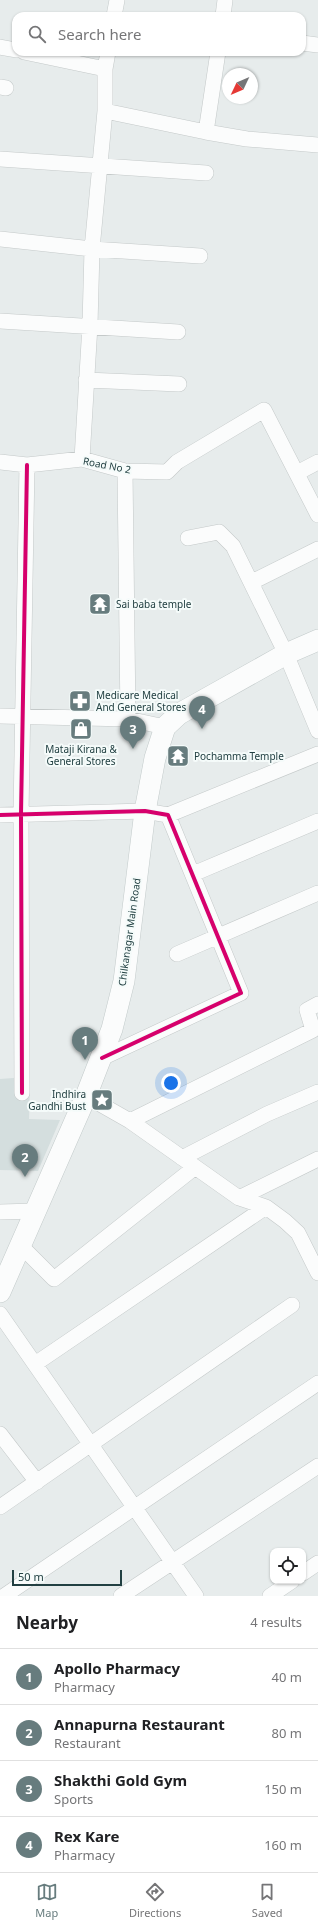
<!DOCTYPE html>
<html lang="en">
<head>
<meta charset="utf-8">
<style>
	body { margin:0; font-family:"Noto Sans",sans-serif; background:#f2f2f2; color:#202124 }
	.controls { position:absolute; right:12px; bottom:12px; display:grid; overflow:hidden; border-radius:8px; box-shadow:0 1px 3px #0004 }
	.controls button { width:36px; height:36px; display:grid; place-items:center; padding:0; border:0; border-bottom:1px solid #e0e0e0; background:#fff; color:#202124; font:20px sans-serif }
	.compass { position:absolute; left:222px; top:68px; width:36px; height:36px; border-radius:50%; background:#fff; box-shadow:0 1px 3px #0004; rotate:226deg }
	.scale { position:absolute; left:12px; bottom:10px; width:110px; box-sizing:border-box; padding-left:4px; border:2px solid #224042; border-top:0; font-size:11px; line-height:14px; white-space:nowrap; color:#224042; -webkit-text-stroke:3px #f5fbfa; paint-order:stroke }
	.you { position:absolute; left:171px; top:1083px; width:14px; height:14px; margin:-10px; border:3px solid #fff; border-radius:50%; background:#1a73e8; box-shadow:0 0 0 6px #1a73e833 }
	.badge { display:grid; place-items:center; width:26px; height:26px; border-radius:50%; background:#677c7e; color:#fff; font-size:13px; font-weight:700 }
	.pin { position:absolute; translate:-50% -33px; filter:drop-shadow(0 1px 2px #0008) }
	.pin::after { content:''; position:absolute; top:21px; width:14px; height:12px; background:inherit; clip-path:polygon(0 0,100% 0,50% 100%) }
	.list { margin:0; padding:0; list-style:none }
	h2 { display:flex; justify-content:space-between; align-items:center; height:52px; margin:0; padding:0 16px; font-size:17px }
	h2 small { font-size:13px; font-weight:400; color:#757577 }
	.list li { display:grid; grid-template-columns:26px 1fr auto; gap:12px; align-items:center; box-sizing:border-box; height:56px; padding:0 16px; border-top:1px solid #e0e0e0 }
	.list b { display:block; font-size:15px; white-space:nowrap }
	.list p { margin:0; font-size:13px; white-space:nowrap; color:#757577 }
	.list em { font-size:13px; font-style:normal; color:#757577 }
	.icon { flex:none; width:22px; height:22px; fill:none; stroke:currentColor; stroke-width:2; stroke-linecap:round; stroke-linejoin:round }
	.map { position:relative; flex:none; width:318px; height:1596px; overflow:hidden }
	.search { position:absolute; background:#fff; box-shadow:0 1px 3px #0004; left:12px; right:12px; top:12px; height:44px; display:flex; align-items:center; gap:10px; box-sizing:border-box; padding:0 14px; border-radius:12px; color:#757577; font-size:15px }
	.sheet { height:276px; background:#fff }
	nav { display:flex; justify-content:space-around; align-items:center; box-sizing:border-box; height:56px; border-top:1px solid #e0e0e0; background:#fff; font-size:11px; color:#757577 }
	nav a { display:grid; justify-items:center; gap:2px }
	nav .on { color:#677c7e }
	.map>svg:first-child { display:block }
	.built { fill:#d4dede }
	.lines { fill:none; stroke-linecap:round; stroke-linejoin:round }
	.minor-casing { stroke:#c4c9c9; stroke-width:16 }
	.secondary-casing { stroke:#c2caca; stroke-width:22 }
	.minor { stroke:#fbfcfc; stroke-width:15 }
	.secondary { stroke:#fbfcfc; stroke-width:21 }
	.cycleway-casing { stroke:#f5fbfa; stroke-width:6 }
	.cycleway { stroke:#d6006c; stroke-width:4 }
	.labels { text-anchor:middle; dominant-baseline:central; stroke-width:4; stroke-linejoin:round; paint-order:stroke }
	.street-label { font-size:10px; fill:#224042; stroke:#f5fbfa }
	.poi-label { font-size:10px; fill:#224042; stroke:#f5fbfa; text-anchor:start }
</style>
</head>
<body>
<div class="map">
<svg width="318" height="1596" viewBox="0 0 318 1596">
	<rect width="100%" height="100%" fill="#e7ecec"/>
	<path class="built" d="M26 1077V1086L30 1087 29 1119 60 1120 38 1171 0 1170V1079Z"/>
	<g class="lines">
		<g class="minor-casing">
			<path id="minor" d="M114 16 117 0
				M223 16 225 0
				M302 43 318 45
				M0 47 16 50
				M24 52 105 69
				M0 87 6 88
				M105 111 206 132 218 52
				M206 132 247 139 318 145
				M0 159 206 173
				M0 239 92 249 200 256
				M0 321 178 332
				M86 380 179 384
				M82 459 90 325 92 249 105 111V69L108 52
				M0 462 27 465 82 459 125 471 167 472 177 462 264 410 318 515
				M125 471 128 719
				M297 473 318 462
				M188 538 219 532 233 546 286 654 318 731
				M252 582 318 549
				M0 716 128 719 165 727
				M0 815 145 811 168 815 241 993 102 1058
				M168 815 318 754
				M193 874 318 821
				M177 954 318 893
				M22 1093 21 814 27 465
				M86 1096 130 1121 239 1198 266 1207 285 1221 298 1233 318 1273
				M130 1121 313 1030 307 1010 318 1004
				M182 1158 267 1114 318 1092
				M239 1198 318 1159
				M0 1212 35 1211
				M20 1245 54 1279 194 1168
				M0 1314 196 1596
				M35 1364 266 1207
				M0 1434 37 1482
				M0 1507 292 1305
				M303 1573 318 1563
				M4 1596 318 1383
				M121 1596 318 1466
				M270 1596 292 1581"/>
		</g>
		<g class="secondary-casing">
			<path id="secondary" d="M0 1292 86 1096 112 1029 124 981 145 811 155 758 165 727 179 714 286 654 318 640"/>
		</g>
		<use href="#minor" class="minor"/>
		<use href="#secondary" class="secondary"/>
		<g class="cycleway-casing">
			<path id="cycleway" d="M0 815 145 811 168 815 241 993 102 1058
				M22 1093 21 814 27 465"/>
		</g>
		<use href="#cycleway" class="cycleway"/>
	</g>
	<defs>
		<g id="temple-square" transform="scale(1.15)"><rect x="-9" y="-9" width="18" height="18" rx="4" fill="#677c7e" stroke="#f5fbfa"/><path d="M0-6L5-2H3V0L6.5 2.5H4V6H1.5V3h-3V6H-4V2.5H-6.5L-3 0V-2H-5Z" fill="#fff"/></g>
		<g id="pharmacy-square" transform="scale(1.15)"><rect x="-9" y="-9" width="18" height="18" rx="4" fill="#677c7e" stroke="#f5fbfa"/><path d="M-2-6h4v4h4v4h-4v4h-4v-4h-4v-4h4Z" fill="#fff"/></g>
		<g id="shop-square" transform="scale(1.15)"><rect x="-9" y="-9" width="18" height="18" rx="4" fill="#677c7e" stroke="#f5fbfa"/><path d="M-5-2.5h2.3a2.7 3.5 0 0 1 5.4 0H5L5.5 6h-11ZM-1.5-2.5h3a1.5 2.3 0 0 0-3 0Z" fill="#fff"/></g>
		<g id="sight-square" transform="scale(1.15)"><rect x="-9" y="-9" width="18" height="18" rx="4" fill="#677c7e" stroke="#f5fbfa"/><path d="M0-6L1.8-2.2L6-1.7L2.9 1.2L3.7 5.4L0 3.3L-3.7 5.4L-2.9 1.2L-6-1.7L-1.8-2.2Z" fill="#fff"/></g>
	</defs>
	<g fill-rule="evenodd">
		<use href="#temple-square" x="100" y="604"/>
		<use href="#pharmacy-square" x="80" y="701"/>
		<use href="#shop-square" x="81" y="729"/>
		<use href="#temple-square" x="178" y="756"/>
		<use href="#sight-square" x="102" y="1100"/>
	</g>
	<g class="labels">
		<g class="street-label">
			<text transform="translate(107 465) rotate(11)">Road No 2</text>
			<text transform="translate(129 932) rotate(-82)">Chilkanagar Main Road</text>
		</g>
		<g class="poi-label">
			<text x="116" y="604">Sai baba temple</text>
			<text x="96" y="695">Medicare Medical<tspan x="96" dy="12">And General Stores</tspan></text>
			<text x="81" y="749" text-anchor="middle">Mataji Kirana &amp;<tspan x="81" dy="12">General Stores</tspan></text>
			<text x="194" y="756">Pochamma Temple</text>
			<text x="86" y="1094" text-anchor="end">Indhira<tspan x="86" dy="12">Gandhi Bust</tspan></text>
		</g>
	</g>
</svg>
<div class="controls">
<button><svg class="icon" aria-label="locate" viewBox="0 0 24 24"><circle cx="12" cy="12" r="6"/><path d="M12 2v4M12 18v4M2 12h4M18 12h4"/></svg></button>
</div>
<svg class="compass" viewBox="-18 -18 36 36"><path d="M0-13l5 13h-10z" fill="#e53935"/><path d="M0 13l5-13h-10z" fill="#757577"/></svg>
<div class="scale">50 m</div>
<div class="you"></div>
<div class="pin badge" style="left:85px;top:1060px">1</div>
<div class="pin badge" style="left:25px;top:1177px">2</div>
<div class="pin badge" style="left:133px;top:749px">3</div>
<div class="pin badge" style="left:202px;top:729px">4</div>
<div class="search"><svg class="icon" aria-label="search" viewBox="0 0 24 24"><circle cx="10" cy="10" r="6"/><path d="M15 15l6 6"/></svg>Search here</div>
</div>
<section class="sheet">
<h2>Nearby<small>4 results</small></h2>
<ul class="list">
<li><span class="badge">1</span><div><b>Apollo Pharmacy</b><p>Pharmacy</p></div><em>40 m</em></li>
<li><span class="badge">2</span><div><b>Annapurna Restaurant</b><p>Restaurant</p></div><em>80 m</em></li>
<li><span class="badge">3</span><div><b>Shakthi Gold Gym</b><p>Sports</p></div><em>150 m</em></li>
<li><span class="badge">4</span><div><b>Rex Kare</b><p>Pharmacy</p></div><em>160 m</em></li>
</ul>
</section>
<nav>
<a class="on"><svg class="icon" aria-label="map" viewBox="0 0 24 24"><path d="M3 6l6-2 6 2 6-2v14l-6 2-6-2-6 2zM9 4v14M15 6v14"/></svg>Map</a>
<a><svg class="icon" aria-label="directions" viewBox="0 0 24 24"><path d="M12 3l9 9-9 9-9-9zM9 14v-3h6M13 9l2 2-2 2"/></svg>Directions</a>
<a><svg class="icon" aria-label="saved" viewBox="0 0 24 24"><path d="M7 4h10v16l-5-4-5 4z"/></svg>Saved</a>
</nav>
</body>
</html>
